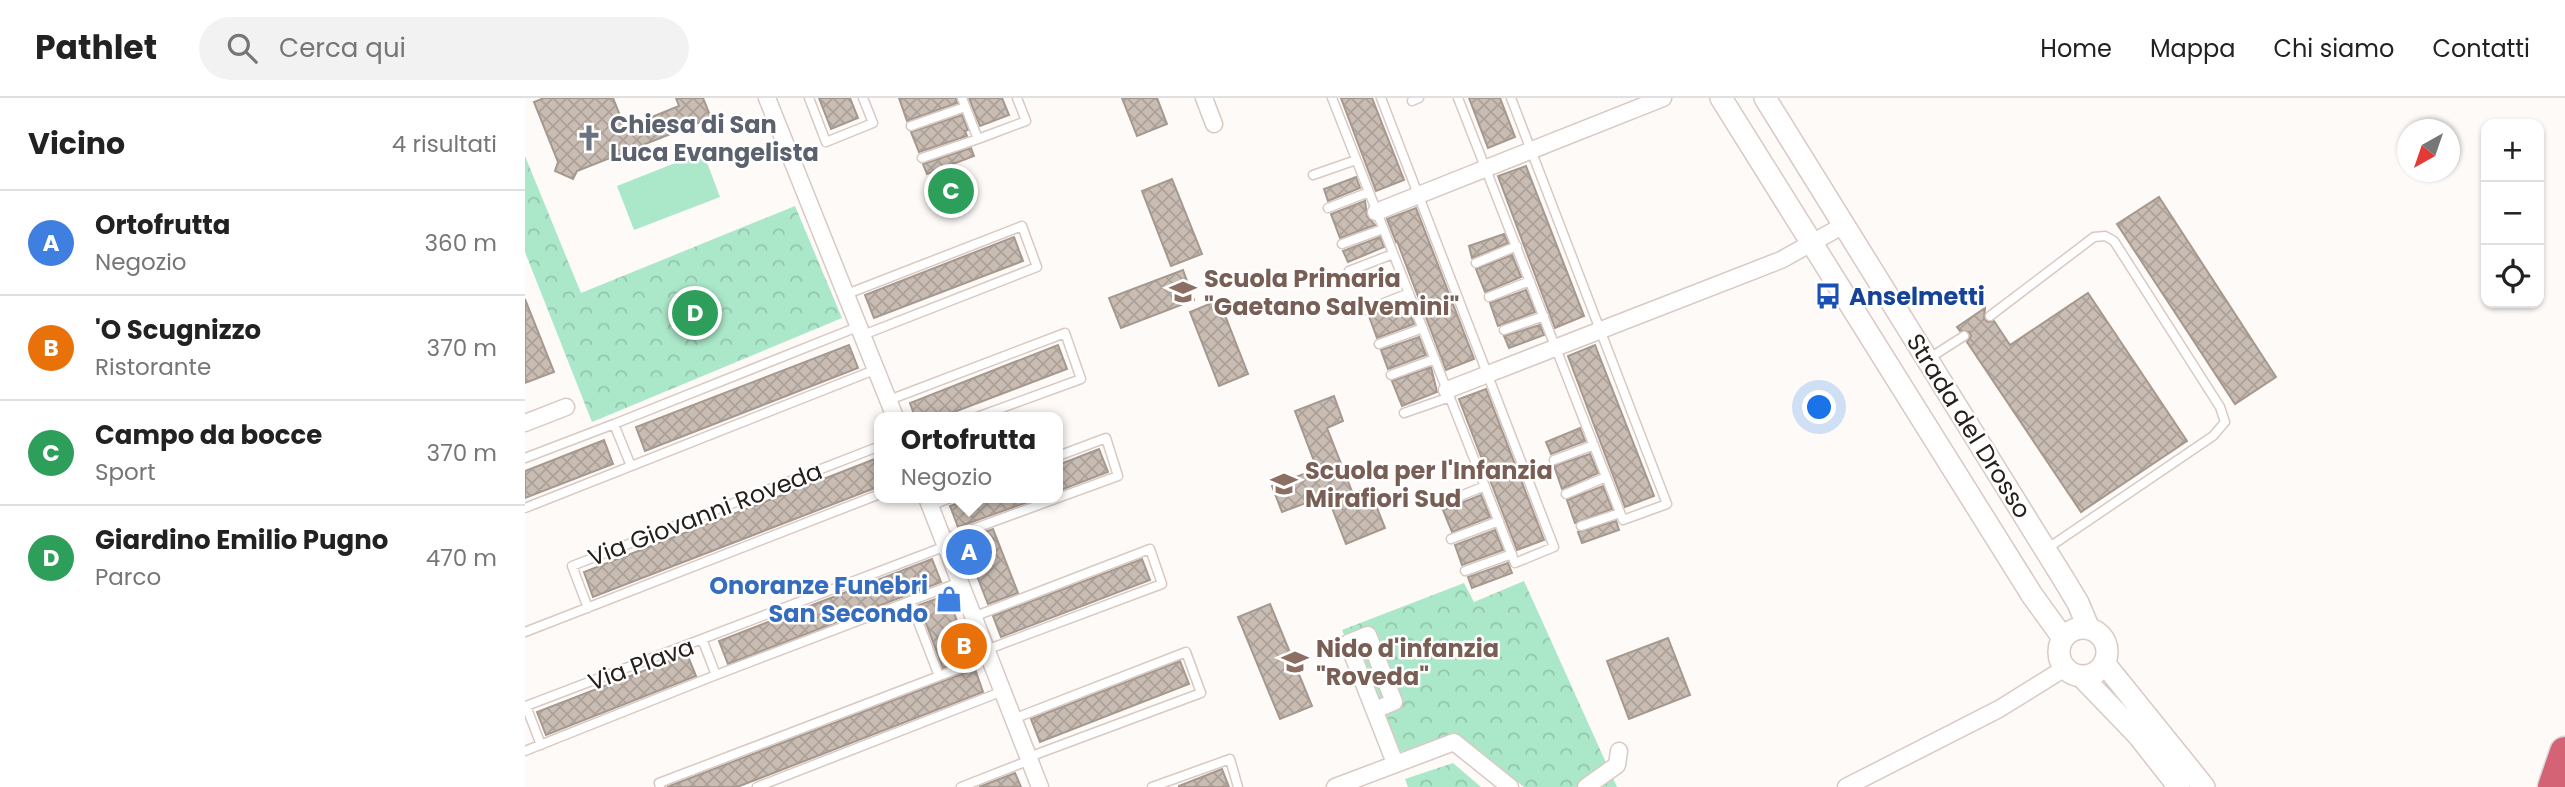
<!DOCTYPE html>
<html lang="it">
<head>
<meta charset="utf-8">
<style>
	body { margin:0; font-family:Poppins,sans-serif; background:#f2f2f2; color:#222 }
	.controls { position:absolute; right:21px; top:21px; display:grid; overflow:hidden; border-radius:14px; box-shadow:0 2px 5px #0004 }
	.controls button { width:63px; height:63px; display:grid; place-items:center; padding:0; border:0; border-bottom:2px solid #e0e0e0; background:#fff; color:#222; font:35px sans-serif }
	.compass { position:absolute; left:1872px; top:21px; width:63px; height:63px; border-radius:50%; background:#fff; box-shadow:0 2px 5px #0004; rotate:220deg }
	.you { position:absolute; left:1295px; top:310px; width:24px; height:24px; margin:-18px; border:5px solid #fff; border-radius:50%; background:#1a73e8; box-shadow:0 0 0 10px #1a73e833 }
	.badge { display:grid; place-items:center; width:46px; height:46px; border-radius:50%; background:#d04239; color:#fff; font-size:23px; font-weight:700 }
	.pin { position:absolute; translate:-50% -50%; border:4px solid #fff; box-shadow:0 2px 7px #0006 }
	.popup { position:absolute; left:349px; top:314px; width:189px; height:91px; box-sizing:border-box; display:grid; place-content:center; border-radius:14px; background:#fff; filter:drop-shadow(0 2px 5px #0005); font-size:23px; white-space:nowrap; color:#767676 }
	.popup b { font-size:26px; color:#222 }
	.popup::after { content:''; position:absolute; left:50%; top:100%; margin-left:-14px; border:14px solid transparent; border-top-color:#fff }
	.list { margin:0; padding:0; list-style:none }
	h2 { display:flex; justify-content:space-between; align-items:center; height:91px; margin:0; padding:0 28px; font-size:30px }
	h2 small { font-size:23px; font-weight:400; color:#767676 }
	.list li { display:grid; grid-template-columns:46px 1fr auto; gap:21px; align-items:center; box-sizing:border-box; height:105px; padding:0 28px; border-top:2px solid #e0e0e0 }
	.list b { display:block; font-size:26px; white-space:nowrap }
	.list p { margin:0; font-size:23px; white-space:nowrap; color:#767676 }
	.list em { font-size:23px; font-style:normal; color:#767676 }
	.icon { flex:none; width:38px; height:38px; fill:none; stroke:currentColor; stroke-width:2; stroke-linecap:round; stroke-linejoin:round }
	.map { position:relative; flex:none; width:2040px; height:689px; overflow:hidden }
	header { display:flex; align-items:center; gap:42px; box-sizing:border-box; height:98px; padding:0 35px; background:#fff; border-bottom:2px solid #e0e0e0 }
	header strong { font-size:33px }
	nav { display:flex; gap:38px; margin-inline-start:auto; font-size:24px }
	.search { width:490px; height:63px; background:#f2f2f2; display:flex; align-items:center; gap:18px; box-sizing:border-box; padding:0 24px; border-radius:38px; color:#767676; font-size:26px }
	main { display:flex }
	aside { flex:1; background:#fff }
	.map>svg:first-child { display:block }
	.green { fill:#abe7c9 }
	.park { fill:url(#park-crowns) }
	.building { fill:url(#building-cross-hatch); stroke:#a5988f; stroke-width:2 }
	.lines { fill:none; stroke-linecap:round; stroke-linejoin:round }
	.service-casing { stroke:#d9c9c3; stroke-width:11 }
	.minor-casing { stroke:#d9c9c3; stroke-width:19 }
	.tertiary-casing { stroke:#d9c9c3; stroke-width:24 }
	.motorway-casing { stroke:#d8d7d6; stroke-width:33 }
	.service { stroke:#fff; stroke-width:8 }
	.minor { stroke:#fff; stroke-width:16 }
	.tertiary { stroke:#fff; stroke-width:21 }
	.motorway { stroke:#d56376; stroke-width:30 }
	.labels { text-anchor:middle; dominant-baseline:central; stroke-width:5; stroke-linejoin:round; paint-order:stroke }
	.worship-label { font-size:24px; font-weight:bold; fill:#5b616d; stroke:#fff; text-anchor:start }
	.education-label { font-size:24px; font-weight:bold; fill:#785e54; stroke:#fff; text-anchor:start }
	.transit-label { font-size:24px; font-weight:bold; fill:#164399; stroke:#fff; text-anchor:start }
	.street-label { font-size:24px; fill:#26201d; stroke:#fff }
	.shop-label { font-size:24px; font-weight:bold; fill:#366cbe; stroke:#fff; text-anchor:end }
</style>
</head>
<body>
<header>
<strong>Pathlet</strong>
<div class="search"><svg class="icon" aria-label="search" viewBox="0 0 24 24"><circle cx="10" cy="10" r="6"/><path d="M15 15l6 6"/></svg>Cerca qui</div>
<nav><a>Home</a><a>Mappa</a><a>Chi siamo</a><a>Contatti</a></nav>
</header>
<main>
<aside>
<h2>Vicino<small>4 risultati</small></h2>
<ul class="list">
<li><span class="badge" style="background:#3f7fe0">A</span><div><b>Ortofrutta</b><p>Negozio</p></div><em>360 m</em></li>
<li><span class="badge" style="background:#e8710a">B</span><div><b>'O Scugnizzo</b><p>Ristorante</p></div><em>370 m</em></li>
<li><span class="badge" style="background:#2e9e5b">C</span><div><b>Campo da bocce</b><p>Sport</p></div><em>370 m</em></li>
<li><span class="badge" style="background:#2e9e5b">D</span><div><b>Giardino Emilio Pugno</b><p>Parco</p></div><em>470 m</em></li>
</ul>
</aside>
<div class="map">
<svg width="2040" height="689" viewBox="0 0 2040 689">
	<defs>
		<pattern id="park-crowns" width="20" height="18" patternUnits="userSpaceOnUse" patternTransform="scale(1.75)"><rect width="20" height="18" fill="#abe7c9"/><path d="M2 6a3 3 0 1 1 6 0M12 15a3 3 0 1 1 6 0" fill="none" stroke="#93c6ac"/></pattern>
		<pattern id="building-cross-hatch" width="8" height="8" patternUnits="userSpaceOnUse" patternTransform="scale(1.75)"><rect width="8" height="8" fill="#c9bcb2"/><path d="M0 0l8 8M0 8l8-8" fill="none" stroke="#aca199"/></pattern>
	</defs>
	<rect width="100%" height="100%" fill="#fdfaf8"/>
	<path class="green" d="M178 54 195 99 109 132 92 88Z
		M445 75 453 93 406 112 399 94Z"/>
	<path class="park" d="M0 58 56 195 270 108 317 220 67 324 0 154Z
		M999 483 1092 689H999L930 635 867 657 817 532 939 485 949 504Z
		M928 665 956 689H883L880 681Z"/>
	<path class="building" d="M19 0H88L100 30 154 8 151 0H178L186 20 52 73 48 81 30 73 33 64 9 4Z
		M294 0H325L333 20 306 31Z
		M374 0H431L432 5 382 23Z
		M444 0H477L484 17 455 28Z
		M597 0H632L642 26 612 38Z
		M816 0H847L879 82 851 93Z
		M944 0H975L990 39 963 50Z
		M437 17 443 32 440 33 442 38 394 54 386 34Z
		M446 50 449 58 402 76 398 66Z
		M1001 68 1059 218 1030 230 973 78Z
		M831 79 835 90 803 103 799 91Z
		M647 81 677 156 646 168 617 93Z
		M1634 99 1751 279 1710 306 1592 126Z
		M840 103 842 118 850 127 815 140 806 116Z
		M891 110 949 261 921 272 872 143 871 144 862 121Z
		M979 136 983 145 947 160 944 148Z
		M489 139 498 163 349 220 340 197Z
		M855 139 859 149 823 164 818 153Z
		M987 157 996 179 960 194 951 171Z
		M658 172 669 202 596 230 584 200Z
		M1001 192 1010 214 973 228 965 205Z
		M1563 195 1662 343 1556 414 1442 244 1446 238 1444 234 1435 233 1432 229 1460 210 1459 221 1463 224 1469 223 1485 247Z
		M0 201 29 274 0 285Z
		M694 202 723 276 694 288 665 214Z
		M880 204 889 226 852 240 844 218Z
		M1015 227 1019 237 984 250 979 238Z
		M894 239 901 257 863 271 856 252Z
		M324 247 333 270 120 353 111 329Z
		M533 247 542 271 416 319H390L385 305Z
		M1070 247 1129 398 1100 409 1043 258Z
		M906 269 912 294 877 308 867 283Z
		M961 291 1019 442 992 452 934 301Z
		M809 298 818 323 802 330 828 396 844 390 860 430 821 446 802 397 757 414 747 388 792 371 770 313Z
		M1055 330 1060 343 1026 356 1021 344Z
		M79 342 88 366 0 400V373Z
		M574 351 583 374 533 393V367Z
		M1065 356 1073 375 1037 391 1029 368Z
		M355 359V388L68 499 59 474Z
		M1078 388 1087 411 1050 425 1042 402Z
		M956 397 965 419 927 434 918 412Z
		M448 400H514L433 429 425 408Z
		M1091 423 1094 432 1057 445 1053 434Z
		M468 431 493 495 463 506 438 442Z
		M970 432 978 452 937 467 930 447Z
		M407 461 416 484 203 566 194 543Z
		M617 461 625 482 476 539 468 518Z
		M983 465 987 475 947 490 943 479Z
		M422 497 446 559 418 570 394 507Z
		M745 506 787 608 755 621 713 519Z
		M1143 540 1165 597 1104 621 1082 563Z
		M162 556 171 578 21 637 12 614Z
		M655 563 664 586 515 644 506 621Z
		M450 571 458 594 212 689H142Z
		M697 671 704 689H654V688Z
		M490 675 496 689H454Z"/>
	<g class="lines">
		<g class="service-casing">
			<path id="service" d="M284 0 301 44 348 25 338 0
				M437 0 453 41 501 23 492 0
				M807 0 990 465 1029 449 856 0
				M933 0 1098 422 1142 406 986 0
				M887 3 894 0
				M386 28 440 9
				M397 60 453 41
				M788 77 831 62
				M803 110 844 94
				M817 146 858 131
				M951 165 992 148
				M824 173 868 156
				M322 196 497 128 512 169 338 237
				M964 199 1005 183
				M841 212 884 195
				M1465 218 1569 139 1580 138 1589 143 1695 309 1700 324 1688 338 1523 450
				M979 232 1019 218
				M854 246 898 230
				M1403 261 1439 238
				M866 277 910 261
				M364 302 540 235 556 281 452 319
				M879 315 925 299
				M89 326 335 228
				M0 360 89 326 106 368
				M1029 362 1069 347
				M1041 396 1081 379
				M915 406 960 388
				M405 408 425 400
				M0 410 352 271
				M1056 428 1095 415
				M926 441 974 423
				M418 442 593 378 581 340 533 358
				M940 473 987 456
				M385 503 414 578
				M63 510 47 468 355 348
				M448 519 625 451 637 486 461 552
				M0 534 355 396
				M177 541 421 448
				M488 621 661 554 676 595 504 659
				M16 647 1 608 177 541 191 577
				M0 653 191 577 435 484
				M135 689 134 685 464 559
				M232 689 478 593
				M436 689 505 662
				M627 689 705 661 713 689"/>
		</g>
		<g class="minor-casing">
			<path id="minor" d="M242 0 370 319
				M679 0 689 26
				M851 114 1138 0
				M922 292 1256 162 1319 127
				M0 325 41 309
				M402 400 515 689
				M850 612 869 604 843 537 823 545 870 665
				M810 689 929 644 985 689
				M1061 689 1092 667 1094 653
				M1321 689 1474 611 1540 570"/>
		</g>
		<g class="tertiary-casing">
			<path id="tertiary" d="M1196 0 1507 497 1538 540
				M1240 0 1538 480 1553 505 1564 531
				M1534 554a24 24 0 1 1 48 0a24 24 0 1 1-48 0Z
				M1579 565 1679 689
				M1557 579 1613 637 1654 689"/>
		</g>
		<g class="motorway-casing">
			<path id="motorway" d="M2028 689 2040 654"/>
		</g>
		<use href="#service" class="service"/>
		<use href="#minor" class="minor"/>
		<use href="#tertiary" class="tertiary"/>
		<use href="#motorway" class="motorway"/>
	</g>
	<defs>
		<g id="church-bare" transform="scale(2.1)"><path d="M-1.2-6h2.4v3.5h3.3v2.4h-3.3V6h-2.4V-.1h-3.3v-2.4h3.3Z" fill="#6b7280" stroke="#fff" stroke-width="2.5" paint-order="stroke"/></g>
		<g id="school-bare" transform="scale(2.1)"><path d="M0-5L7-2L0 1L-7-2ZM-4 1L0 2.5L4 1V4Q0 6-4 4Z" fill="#8d6e63" stroke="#fff" stroke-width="2.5" paint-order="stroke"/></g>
		<g id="bus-bare" transform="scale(2.1)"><path d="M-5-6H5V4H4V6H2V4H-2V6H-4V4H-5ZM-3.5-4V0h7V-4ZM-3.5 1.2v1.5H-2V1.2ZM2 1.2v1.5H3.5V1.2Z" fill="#1a4fb4" stroke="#fff" stroke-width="2.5" paint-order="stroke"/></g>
		<g id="shop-bare" transform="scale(2.1)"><path d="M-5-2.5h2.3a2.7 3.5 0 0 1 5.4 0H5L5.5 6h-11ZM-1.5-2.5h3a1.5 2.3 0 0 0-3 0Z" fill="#3f7fe0" stroke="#fff" stroke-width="2.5" paint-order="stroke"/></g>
	</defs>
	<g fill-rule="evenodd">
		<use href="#church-bare" x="64" y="40"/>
		<use href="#school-bare" x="658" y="194"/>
		<use href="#bus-bare" x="1303" y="198"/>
		<use href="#school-bare" x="759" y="386"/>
		<use href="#shop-bare" x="424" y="501"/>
		<use href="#school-bare" x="770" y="564"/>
	</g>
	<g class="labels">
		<g class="worship-label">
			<text x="85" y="26">Chiesa di San<tspan x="85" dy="28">Luca Evangelista</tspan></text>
		</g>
		<g class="education-label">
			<text x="679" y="180">Scuola Primaria<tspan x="679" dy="28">"Gaetano Salvemini"</tspan></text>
			<text x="780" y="372">Scuola per l'Infanzia<tspan x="780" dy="28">Mirafiori Sud</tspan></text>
			<text x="791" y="550">Nido d'infanzia<tspan x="791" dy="28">"Roveda"</tspan></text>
		</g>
		<g class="transit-label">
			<text x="1324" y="198">Anselmetti</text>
		</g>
		<g class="street-label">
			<text transform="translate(1444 328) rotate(58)">Strada del Drosso</text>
			<text transform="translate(180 416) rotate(-21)">Via Giovanni Roveda</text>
			<text transform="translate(116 566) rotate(-20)">Via Plava</text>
		</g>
		<g class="shop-label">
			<text x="403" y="487">Onoranze Funebri<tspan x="403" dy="28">San Secondo</tspan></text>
		</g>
	</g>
</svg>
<div class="controls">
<button>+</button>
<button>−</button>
<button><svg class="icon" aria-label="locate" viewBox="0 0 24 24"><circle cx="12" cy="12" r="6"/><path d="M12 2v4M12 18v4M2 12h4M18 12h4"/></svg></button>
</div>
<svg class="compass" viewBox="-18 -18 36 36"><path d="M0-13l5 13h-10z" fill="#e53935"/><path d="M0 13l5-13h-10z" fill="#767676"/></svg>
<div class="you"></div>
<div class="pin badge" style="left:444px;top:454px;background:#3f7fe0">A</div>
<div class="popup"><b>Ortofrutta</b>Negozio</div>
<div class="pin badge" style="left:439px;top:548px;background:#e8710a">B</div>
<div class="pin badge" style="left:426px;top:93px;background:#2e9e5b">C</div>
<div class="pin badge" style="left:170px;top:215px;background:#2e9e5b">D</div>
</div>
</main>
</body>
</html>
